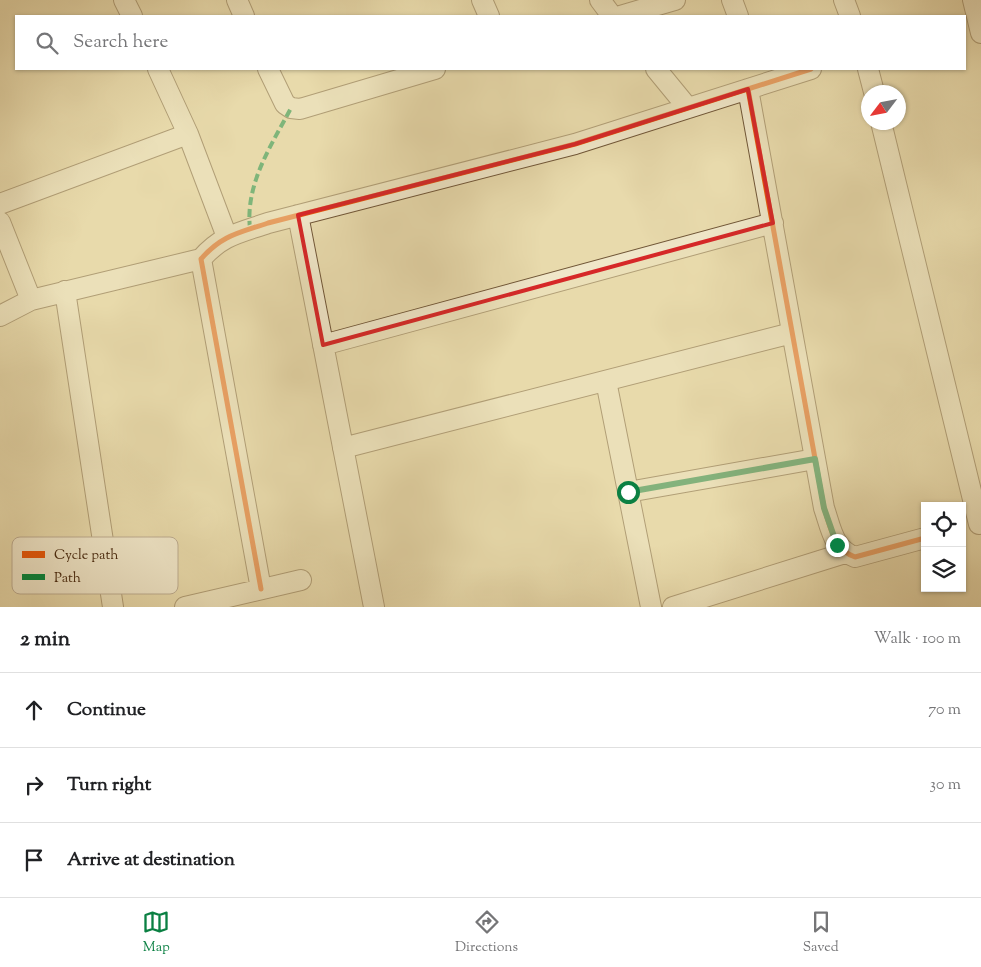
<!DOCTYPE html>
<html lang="en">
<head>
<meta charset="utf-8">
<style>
	body { margin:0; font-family:"Sorts Mill Goudy",serif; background:#f6f6f6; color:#202124 }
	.controls { position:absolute; right:15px; bottom:15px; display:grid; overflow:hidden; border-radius:0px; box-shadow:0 1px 4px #0004 }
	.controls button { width:45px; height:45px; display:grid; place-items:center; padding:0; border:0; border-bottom:1px solid #e0e0e0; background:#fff; color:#202124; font:25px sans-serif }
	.compass { position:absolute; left:861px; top:85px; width:45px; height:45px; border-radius:50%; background:#fff; box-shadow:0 1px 4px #0004; rotate:238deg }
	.stop { position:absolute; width:15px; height:15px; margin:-11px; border:4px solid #0b8043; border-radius:50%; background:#fff }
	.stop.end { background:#0b8043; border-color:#fff; box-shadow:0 1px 5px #0008 }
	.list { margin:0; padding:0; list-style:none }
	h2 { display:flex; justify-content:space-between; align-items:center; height:65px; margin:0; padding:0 20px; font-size:21px }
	h2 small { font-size:16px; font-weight:400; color:#757577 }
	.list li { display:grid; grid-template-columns:32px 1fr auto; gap:15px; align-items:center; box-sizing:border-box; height:75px; padding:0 20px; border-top:1px solid #e0e0e0 }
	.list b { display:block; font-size:19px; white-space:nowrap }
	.list em { font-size:16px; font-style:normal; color:#757577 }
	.icon { flex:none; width:28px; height:28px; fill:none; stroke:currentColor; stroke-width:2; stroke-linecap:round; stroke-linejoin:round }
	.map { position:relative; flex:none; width:981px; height:607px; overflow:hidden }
	.search { position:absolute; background:#fff; box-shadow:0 1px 4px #0004; left:15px; right:15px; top:15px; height:55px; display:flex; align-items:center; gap:12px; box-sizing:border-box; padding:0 18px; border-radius:0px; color:#757577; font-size:19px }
	.sheet { height:290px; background:#fff }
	nav { display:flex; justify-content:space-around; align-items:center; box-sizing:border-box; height:70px; border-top:1px solid #e0e0e0; background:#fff; font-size:14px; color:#757577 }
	nav a { display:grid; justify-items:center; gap:2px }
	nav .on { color:#0b8043 }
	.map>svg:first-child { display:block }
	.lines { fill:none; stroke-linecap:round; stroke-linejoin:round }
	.street-casing { stroke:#705637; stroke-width:22 }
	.street { stroke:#f0e7c9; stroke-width:20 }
	.quiet { stroke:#00873e; stroke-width:4; stroke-dasharray:8 4; stroke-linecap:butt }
	.cycleway-casing { stroke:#f0e7c9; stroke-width:8 }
	.cycleway { stroke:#e8590c; stroke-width:5 }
	.route { stroke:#0b8043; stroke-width:6 }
	.marked { fill:none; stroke:#d62828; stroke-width:4; stroke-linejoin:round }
	.key { fill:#f0e7c9; stroke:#beae92; stroke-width:1 }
	.key-label { font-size:14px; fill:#482a10 }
</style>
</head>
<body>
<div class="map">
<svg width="981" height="607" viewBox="0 0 981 607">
	<rect width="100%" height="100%" fill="#e8daac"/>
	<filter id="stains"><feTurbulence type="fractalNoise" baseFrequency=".004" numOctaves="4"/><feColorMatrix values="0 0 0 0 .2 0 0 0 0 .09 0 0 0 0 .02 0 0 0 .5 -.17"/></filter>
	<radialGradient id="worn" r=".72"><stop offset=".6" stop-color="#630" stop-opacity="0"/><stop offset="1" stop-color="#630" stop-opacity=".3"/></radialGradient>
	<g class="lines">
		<g class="street-casing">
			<path id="street" d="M124 0 132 16
				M237 0 244 16
				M482 0 489 16
				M600 0 612 16
				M732 0 738 16
				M844 0 850 16
				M973 0 981 33
				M620 16 675 0
				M158 69 188 134 227 237
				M268 69 285 104 291 108 300 109 435 69
				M656 69 688 108
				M868 69 874 92
				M748 89 824 508C831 528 833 549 855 557L925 538
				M881 122 979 524
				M0 204 188 134
				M298 215 374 607
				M0 222 31 300 0 316
				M65 291 113 607
				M31 300 201 259
				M323 345 773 223
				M606 381 651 607
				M343 448 792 333
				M628 492 815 459
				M261 589 201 259C222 235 239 233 268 223L575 144 811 69
				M185 607 301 580
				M673 607 845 553"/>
		</g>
		<use href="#street" class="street"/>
		<path class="quiet" d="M250 229C245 184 271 146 291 108"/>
		<g class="cycleway-casing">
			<path id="cycleway" d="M748 89 824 508C831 528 833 549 855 557L925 538
				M261 589 201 259C222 235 239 233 268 223L575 144 811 69"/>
		</g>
		<use href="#cycleway" class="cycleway"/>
	</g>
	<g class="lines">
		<path class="route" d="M628 492 815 459 824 508 837 545"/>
	</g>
	<path d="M0 0H981V607H0ZM748 89 773 223 323 345 298 215 575 144Z" fill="#e8daac" fill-opacity=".55" fill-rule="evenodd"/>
	<path class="marked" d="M748 89 773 223 323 345 298 215 575 144Z"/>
	<rect x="12" y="537" width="166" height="57" rx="8" class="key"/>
	<rect x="22" y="551" width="23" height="7" fill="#e8590c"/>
	<rect x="22" y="574" width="23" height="6" fill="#00873e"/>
	<g class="key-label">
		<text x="54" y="559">Cycle path</text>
		<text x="54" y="582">Path</text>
	</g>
	<rect width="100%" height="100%" filter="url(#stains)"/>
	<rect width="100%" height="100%" fill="url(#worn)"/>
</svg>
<div class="controls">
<button><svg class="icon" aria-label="locate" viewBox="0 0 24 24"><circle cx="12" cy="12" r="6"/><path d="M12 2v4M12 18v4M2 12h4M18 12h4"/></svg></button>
<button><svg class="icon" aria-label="layers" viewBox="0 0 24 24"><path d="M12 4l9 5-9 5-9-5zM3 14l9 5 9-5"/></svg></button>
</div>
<svg class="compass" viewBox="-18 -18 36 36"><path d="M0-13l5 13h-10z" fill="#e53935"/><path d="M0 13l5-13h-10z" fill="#757577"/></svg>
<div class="stop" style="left:628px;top:492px"></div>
<div class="stop end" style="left:837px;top:545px"></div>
<div class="search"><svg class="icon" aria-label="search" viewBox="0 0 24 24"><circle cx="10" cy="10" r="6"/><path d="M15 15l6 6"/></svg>Search here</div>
</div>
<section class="sheet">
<h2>2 min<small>Walk · 100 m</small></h2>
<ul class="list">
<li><svg class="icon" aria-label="ahead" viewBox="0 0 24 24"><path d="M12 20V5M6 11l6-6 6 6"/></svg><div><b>Continue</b></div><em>70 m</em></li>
<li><svg class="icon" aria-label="right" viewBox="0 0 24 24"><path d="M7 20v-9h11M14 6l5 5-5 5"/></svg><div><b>Turn right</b></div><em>30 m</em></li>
<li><svg class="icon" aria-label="arrive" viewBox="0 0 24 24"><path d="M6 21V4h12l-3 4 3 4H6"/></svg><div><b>Arrive at destination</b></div></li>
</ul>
</section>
<nav>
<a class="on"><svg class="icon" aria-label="map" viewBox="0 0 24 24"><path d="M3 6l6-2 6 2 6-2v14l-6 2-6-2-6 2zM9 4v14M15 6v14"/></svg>Map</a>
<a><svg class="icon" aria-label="directions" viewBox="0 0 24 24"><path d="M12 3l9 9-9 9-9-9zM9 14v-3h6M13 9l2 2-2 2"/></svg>Directions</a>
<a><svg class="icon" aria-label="saved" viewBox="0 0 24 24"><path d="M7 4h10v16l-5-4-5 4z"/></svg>Saved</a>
</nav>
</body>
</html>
